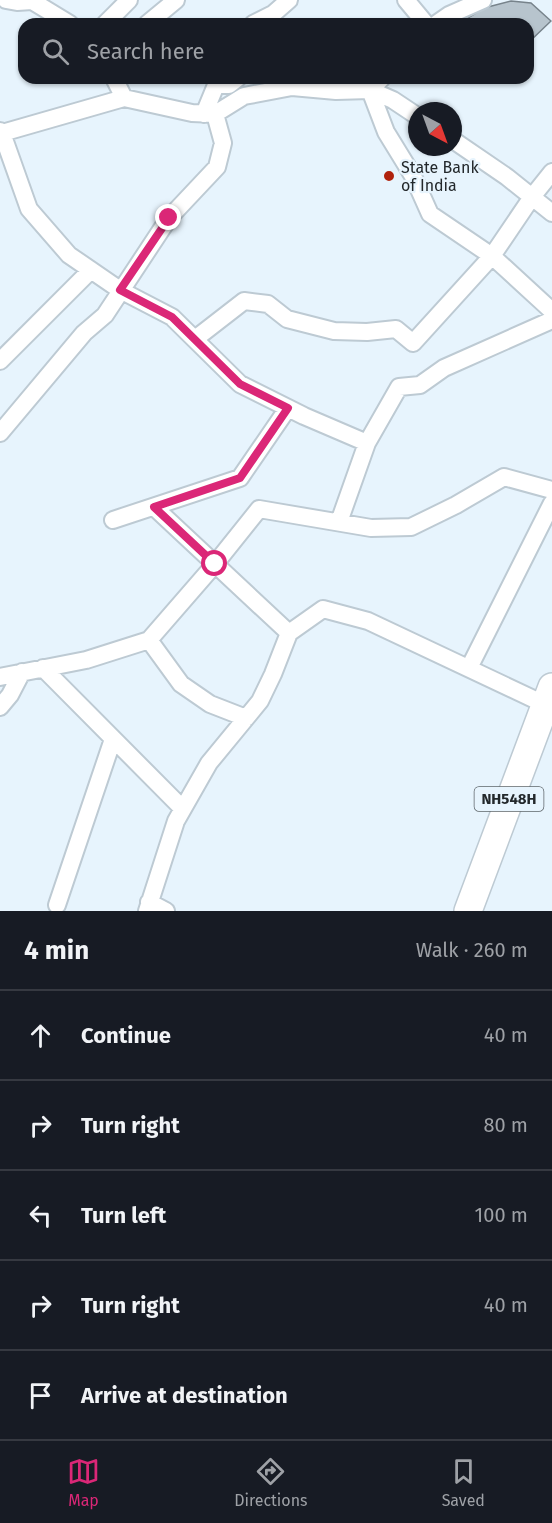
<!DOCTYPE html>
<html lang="en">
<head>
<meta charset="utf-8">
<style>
	body { margin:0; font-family:"Fira Sans",sans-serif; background:#242831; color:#f1f3f6 }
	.compass { position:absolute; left:408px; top:102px; width:54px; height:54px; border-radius:50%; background:#171b24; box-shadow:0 2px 4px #0004; rotate:139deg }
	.stop { position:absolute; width:18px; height:18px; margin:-14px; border:4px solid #db2777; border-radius:50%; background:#fff }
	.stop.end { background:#db2777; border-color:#fff; box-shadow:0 2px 6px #0008 }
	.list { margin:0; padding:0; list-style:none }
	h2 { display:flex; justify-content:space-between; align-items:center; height:78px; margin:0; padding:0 24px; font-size:26px }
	h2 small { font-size:20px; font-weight:400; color:#9ea1a6 }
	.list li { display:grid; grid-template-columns:39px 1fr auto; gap:18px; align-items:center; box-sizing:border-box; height:90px; padding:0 24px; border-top:2px solid #363941 }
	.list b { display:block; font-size:22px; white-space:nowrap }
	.list em { font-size:20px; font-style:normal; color:#9ea1a6 }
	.icon { flex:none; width:33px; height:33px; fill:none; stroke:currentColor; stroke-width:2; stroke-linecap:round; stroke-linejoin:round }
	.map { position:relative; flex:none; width:552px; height:911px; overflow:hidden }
	.search { position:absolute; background:#171b24; box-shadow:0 2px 4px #0004; left:18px; right:18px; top:18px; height:66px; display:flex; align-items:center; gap:15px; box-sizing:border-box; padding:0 21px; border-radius:18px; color:#9ea1a6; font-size:22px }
	.sheet { height:528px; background:#171b24 }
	nav { display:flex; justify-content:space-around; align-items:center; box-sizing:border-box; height:84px; border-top:2px solid #363941; background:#171b24; font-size:16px; color:#9ea1a6 }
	nav a { display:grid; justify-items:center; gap:3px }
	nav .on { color:#db2777 }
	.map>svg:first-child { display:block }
	.building { fill:#b7c4cd; stroke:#77838b; stroke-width:1.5 }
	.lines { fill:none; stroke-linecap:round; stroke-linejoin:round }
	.minor-casing { stroke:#bdcad3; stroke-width:20 }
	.trunk-casing { stroke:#bdcad3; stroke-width:30 }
	.minor { stroke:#fff; stroke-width:16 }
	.trunk { stroke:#fff; stroke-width:27 }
	.route { stroke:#db2777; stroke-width:8 }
	.poi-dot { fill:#b0220d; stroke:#e7f4fd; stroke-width:2 }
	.labels { text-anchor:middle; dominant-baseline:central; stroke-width:4.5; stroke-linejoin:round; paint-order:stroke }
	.shield { fill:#e7f4fd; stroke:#5e656a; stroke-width:1.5 }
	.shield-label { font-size:15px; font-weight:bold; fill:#23282b }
	.poi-label { font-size:16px; fill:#23282b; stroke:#e7f4fd; text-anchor:start }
</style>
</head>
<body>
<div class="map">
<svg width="552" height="911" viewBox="0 0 552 911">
	<rect width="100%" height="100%" fill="#e7f4fd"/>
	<path class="building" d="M511 1 531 3 551 21 528 43V24H458L484 8Z"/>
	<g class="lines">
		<g class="minor-casing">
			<path id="minor" d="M6 0 17 2 32 1 70 24
				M406 0 426 24
				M105 24 129 0
				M147 24 176 0
				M253 24 273 14 289 0
				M436 24 449 15 483 0
				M114 78 124 98
				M382 78 370 90 386 132 413 176 430 214 492 256 552 311
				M204 114 216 85H229L238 78
				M0 131 2 133 124 98 192 113 215 114 244 96 292 87 336 91 370 90 393 100 417 116
				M0 133H2L29 209 69 255 120 290 172 317 240 384 304 416 367 443
				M453 140 507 177 552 213
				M195 339 244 301 268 304 287 319 334 331 367 332 396 329 413 343 492 256 532 197 552 172
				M0 361 91 270
				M0 433 84 333 105 315 169 218 217 167 223 143 215 114
				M154 507 289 633
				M113 520 240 478 288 408
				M339 522 367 443 399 387 420 385 444 368 552 320
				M149 640 181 684 210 704 246 718
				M43 668 183 809
				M469 668 552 503
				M0 677 86 660 149 640 215 564 259 509 371 528 411 527 456 505 504 477 552 490
				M0 707 10 695 22 672
				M149 902 166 911
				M57 905 113 739
				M147 911 176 821 209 763 260 701 273 674 289 633 323 609 368 621 544 704"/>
		</g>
		<g class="trunk-casing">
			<path id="trunk" d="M468 911 552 687"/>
		</g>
		<use href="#minor" class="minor"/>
		<use href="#trunk" class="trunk"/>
	</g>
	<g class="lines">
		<path class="route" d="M169 218 120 290 172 317 240 384 288 408 240 478 154 507 215 564"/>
	</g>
	<circle class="poi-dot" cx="389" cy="176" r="6"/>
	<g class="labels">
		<rect class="shield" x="474.5" y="787" width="69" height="24" rx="4.5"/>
		<g class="shield-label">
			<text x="509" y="799">NH548H</text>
		</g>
		<g class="poi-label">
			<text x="401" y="167">State Bank<tspan x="401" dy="18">of India</tspan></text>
		</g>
	</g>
</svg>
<svg class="compass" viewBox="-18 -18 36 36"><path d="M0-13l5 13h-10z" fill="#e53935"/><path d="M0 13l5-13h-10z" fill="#9ea1a6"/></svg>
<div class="stop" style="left:215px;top:564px"></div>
<div class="stop end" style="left:169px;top:218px"></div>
<div class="search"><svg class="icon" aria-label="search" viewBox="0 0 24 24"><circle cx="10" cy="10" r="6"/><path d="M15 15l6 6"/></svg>Search here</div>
</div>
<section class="sheet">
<h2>4 min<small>Walk · 260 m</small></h2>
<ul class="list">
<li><svg class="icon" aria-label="ahead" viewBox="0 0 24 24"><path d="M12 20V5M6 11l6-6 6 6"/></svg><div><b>Continue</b></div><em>40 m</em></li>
<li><svg class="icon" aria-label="right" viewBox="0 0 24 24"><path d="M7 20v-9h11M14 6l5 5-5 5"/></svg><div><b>Turn right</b></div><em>80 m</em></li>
<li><svg class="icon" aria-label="left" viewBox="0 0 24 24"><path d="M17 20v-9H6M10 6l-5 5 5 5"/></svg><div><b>Turn left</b></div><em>100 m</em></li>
<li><svg class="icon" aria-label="right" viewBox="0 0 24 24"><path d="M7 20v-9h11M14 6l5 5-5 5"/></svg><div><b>Turn right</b></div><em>40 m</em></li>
<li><svg class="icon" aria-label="arrive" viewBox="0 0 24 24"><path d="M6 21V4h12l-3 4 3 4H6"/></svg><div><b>Arrive at destination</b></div></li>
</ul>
</section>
<nav>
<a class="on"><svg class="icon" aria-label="map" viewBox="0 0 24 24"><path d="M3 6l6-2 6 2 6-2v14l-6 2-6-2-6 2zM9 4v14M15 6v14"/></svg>Map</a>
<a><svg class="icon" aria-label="directions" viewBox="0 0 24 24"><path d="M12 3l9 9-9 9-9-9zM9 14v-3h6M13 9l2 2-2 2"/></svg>Directions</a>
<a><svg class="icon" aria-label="saved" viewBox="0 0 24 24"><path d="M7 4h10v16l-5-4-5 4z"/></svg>Saved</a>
</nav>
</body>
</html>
